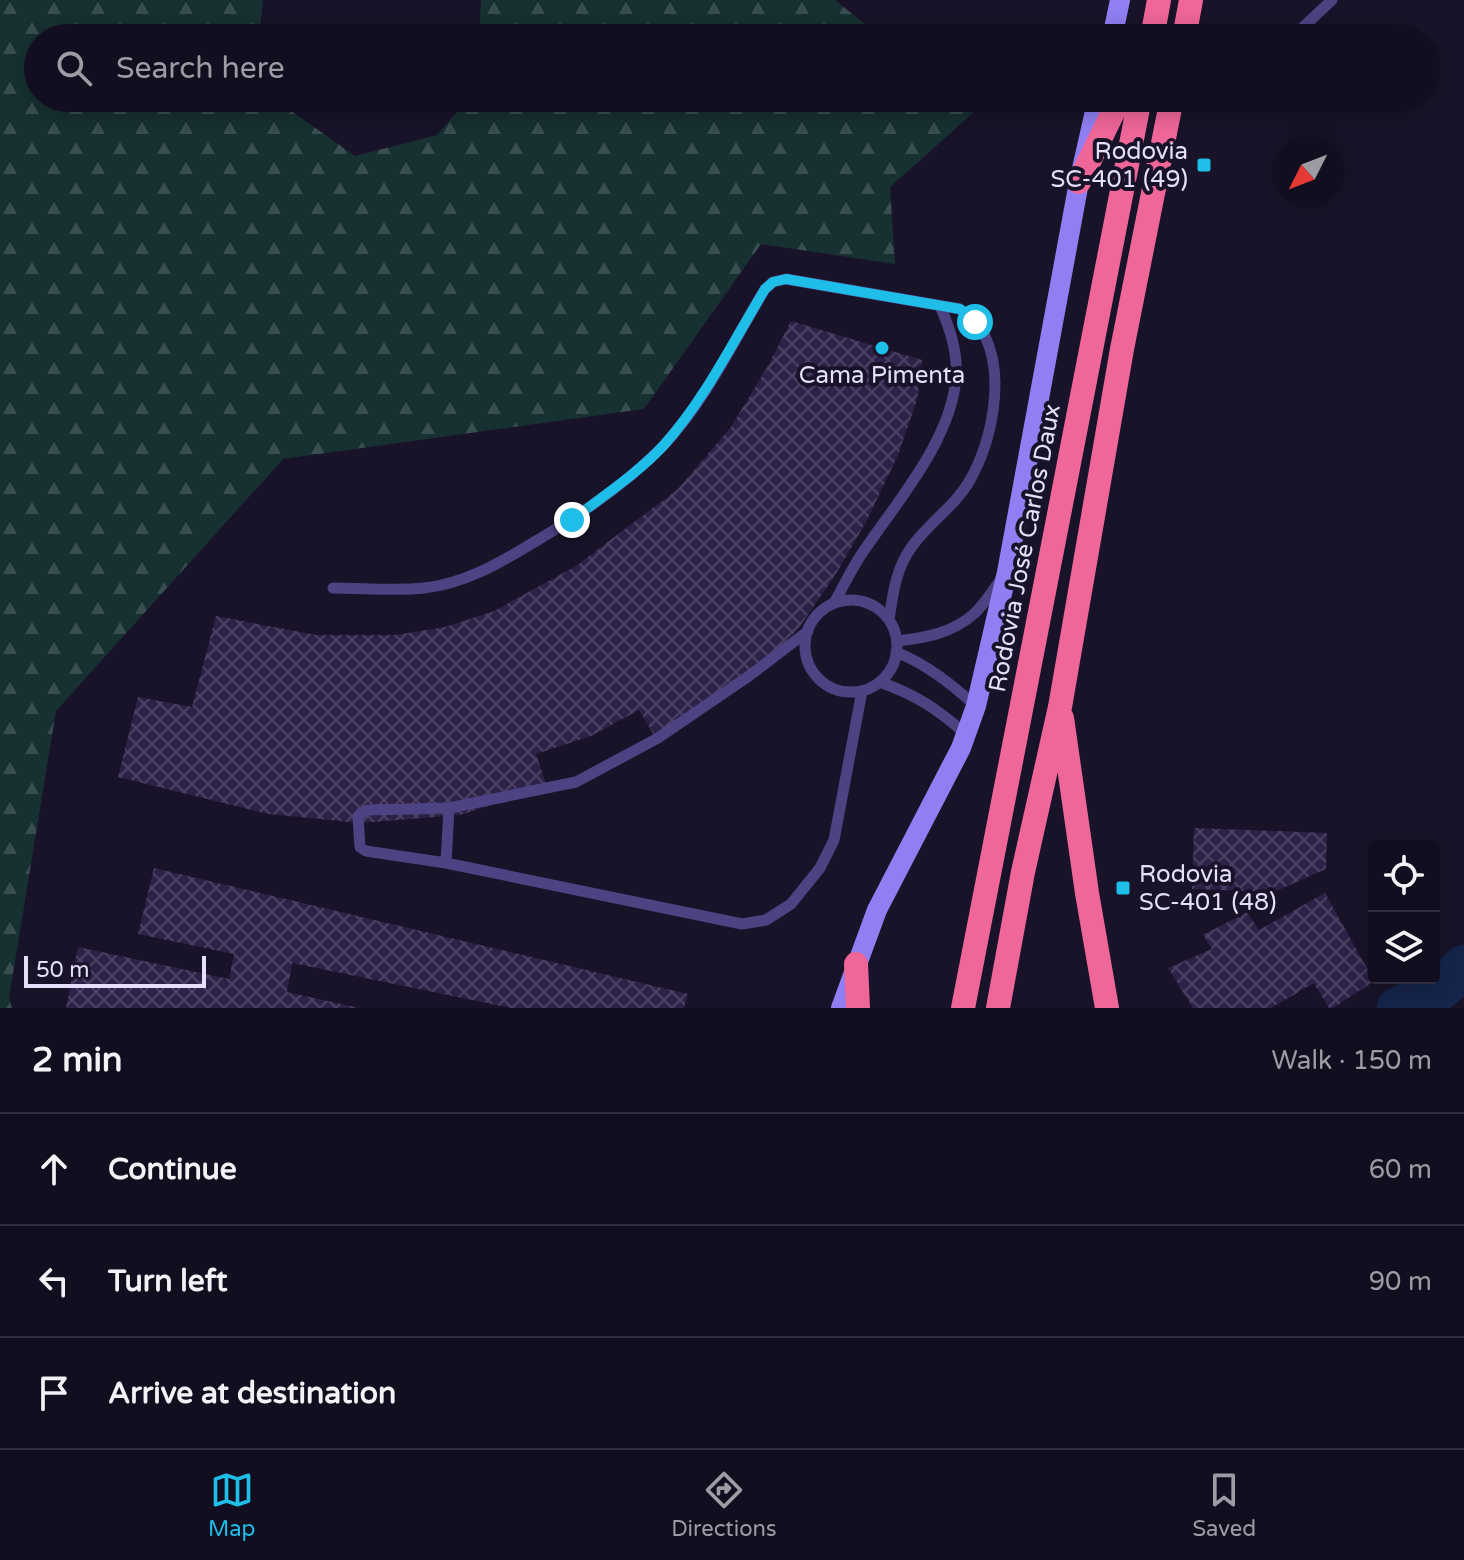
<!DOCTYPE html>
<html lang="en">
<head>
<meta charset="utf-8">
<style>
	body { margin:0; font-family:"Varela Round",sans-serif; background:#201c2c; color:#f1f3f6 }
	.controls { position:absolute; right:24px; bottom:24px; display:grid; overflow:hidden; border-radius:8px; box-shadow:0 4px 20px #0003 }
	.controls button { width:72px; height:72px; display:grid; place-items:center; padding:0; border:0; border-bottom:2px solid #322e3d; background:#130e1f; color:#f1f3f6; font:40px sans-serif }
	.compass { position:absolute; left:1272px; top:136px; width:72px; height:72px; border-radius:50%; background:#130e1f; box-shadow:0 4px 20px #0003; rotate:228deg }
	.scale { position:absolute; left:24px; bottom:20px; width:182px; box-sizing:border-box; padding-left:8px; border:4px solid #e5dffc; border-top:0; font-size:22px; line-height:28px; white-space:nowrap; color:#e5dffc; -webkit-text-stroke:6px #191329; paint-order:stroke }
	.stop { position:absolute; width:24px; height:24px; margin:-18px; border:6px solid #1ebee8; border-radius:50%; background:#fff }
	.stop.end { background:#1ebee8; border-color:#fff; box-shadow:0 2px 8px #0008 }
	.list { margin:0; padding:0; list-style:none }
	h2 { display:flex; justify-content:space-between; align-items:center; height:104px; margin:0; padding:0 32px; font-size:34px }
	h2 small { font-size:26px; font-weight:400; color:#9d9ca4 }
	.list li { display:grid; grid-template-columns:52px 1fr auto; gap:24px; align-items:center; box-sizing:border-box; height:112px; padding:0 32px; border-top:2px solid #322e3d }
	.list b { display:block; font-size:30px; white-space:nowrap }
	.list em { font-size:26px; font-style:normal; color:#9d9ca4 }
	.icon { flex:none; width:44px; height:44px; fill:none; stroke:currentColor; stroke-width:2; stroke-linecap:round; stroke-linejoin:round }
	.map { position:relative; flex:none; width:1464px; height:1008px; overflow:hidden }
	.search { position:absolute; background:#130e1f; box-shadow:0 4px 20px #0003; left:24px; right:24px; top:24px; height:88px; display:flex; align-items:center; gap:20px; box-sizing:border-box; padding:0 28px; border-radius:44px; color:#9d9ca4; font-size:30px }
	.sheet { height:440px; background:#130e1f }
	nav { display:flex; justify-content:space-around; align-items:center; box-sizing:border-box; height:112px; border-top:2px solid #322e3d; background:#130e1f; font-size:22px; color:#9d9ca4 }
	nav a { display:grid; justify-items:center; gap:4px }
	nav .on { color:#1ebee8 }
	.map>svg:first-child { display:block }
	.forest { fill:url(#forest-firs) }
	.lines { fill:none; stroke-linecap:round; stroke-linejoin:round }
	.river { stroke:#15244b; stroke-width:44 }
	.building { fill:url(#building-cross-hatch) }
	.lane { stroke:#4d4383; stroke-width:11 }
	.secondary { stroke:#8f7ff2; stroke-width:20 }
	.highway { stroke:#ef6699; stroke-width:24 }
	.route { stroke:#1ebee8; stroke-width:10 }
	.poi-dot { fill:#1ebee8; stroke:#191329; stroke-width:3 }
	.labels { text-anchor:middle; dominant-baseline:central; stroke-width:8; stroke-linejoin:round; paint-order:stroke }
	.poi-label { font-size:24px; fill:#e5dffc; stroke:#191329; text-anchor:end }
	.street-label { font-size:24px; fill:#e5dffc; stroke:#191329 }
</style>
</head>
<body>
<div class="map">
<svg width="1464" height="1008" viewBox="0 0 1464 1008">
	<defs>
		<pattern id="forest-firs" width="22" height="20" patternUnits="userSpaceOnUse" patternTransform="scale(2)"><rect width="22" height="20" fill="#173032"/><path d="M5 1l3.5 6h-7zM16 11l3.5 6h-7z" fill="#394e51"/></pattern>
		<pattern id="building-cross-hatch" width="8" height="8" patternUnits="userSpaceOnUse" patternTransform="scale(2)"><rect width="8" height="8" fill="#2d2148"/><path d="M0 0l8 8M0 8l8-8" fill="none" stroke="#4b4163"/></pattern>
	</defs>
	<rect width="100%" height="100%" fill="#191329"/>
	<path class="forest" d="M0 0H263L259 38H38V98H273L355 156 437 135 469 98H956L974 112 890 187 895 264 761 244 644 409 283 459 56 711 9 998 12 1008H0Z
		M481 0H835L882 38H479Z"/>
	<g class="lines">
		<path class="river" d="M1399 1008 1433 994 1464 967"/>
	</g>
	<path class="building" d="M791 321 922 360 917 400 898 455 867 520 836 574 798 629 740 686 658 742 639 710 591 736 536 754 547 787 460 815 361 823 268 814 118 777 138 697 192 707 216 616 316 635H395L445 627 494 611 576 566 678 489 731 427 768 366Z
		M1194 828 1327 833 1326 869 1274 892 1192 889Z
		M154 868 688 994 684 1008H511L292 963 287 992 359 1008H66L78 947 229 979 234 954 138 934Z
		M1325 893 1374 981 1333 1008H1329L1314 983 1271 1008H1193L1168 968 1212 949 1203 935 1247 912 1259 930Z"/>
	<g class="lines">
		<path class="lane" d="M1185 32 1220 38
			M1286 38 1301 29 1332 0
			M333 588C363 588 395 591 424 588 463 584 498 564 531 544 577 517 624 486 662 447 705 402 733 342 765 289L773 282 786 279 960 309C970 317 979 325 985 336 1005 378 992 441 970 480 956 505 930 522 913 545 896 567 893 593 889 620
			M805 646a46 46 0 1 1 92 0a46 46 0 1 1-92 0Z
			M834 603C843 587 851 570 861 555 895 504 952 440 956 377 958 352 950 328 940 306
			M808 631 749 676 658 738 576 782 449 808 368 810 361 813 358 817 360 847 366 851 446 863 742 924 766 920 791 904 820 868 834 840 862 691
			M897 641C925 638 953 633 975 613 984 604 992 592 999 582
			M896 652C928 665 951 684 976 706
			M880 682C918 696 936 708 967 735
			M446 863 449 808"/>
		<path class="secondary" d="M1112 38 1120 0
			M841 1008 877 910 961 748 976 706 1007 572 1079 182 1098 98"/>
		<path class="highway" d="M1152 38 1159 0
			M1184 38 1191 0
			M1079 182 1120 98
			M1062 718 1087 893 1107 1008
			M856 964 858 1008
			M963 1008 1140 98
			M998 1008 1023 872 1060 707 1122 349 1172 98"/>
	</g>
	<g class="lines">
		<path class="route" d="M572 520C603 496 637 474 664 445 705 399 733 342 765 289L773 282 786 279 960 309 975 322"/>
	</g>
	<g class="poi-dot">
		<rect x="1196" y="157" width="16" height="16" rx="4"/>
		<circle cx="882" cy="348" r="8"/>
		<rect x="1115" y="880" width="16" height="16" rx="4"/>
	</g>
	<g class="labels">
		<g class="poi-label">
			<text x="1188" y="151">Rodovia<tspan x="1188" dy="28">SC-401 (49)</tspan></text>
			<text x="882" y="375" text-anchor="middle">Cama Pimenta</text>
			<text x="1139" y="874" text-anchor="start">Rodovia<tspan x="1139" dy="28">SC-401 (48)</tspan></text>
		</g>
		<g class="street-label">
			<text transform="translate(1025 548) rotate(-79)">Rodovia José Carlos Daux</text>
		</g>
	</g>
</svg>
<div class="controls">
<button><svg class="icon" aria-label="locate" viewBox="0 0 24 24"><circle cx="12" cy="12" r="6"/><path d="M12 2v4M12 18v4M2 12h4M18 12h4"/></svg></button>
<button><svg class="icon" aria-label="layers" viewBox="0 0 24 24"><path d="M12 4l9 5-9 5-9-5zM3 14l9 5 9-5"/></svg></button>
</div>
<svg class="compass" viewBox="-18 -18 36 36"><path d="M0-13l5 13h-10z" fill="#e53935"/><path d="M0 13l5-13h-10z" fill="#9d9ca4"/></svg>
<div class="scale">50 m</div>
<div class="stop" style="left:975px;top:322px"></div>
<div class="stop end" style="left:572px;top:520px"></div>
<div class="search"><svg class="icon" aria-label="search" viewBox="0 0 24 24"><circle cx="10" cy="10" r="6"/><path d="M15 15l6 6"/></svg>Search here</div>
</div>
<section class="sheet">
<h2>2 min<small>Walk · 150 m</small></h2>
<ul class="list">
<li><svg class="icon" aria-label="ahead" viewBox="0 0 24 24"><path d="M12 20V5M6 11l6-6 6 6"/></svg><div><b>Continue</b></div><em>60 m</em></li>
<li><svg class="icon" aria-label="left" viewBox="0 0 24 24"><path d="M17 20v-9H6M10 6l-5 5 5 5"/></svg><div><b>Turn left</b></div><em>90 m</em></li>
<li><svg class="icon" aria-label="arrive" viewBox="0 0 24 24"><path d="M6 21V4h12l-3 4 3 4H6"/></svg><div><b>Arrive at destination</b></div></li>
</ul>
</section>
<nav>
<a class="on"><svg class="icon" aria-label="map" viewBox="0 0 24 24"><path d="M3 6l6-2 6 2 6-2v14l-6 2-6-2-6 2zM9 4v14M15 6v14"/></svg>Map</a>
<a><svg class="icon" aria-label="directions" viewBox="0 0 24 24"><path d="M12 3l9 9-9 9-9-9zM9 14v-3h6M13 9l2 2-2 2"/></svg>Directions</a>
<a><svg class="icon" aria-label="saved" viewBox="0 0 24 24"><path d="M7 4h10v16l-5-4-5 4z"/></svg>Saved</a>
</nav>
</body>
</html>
